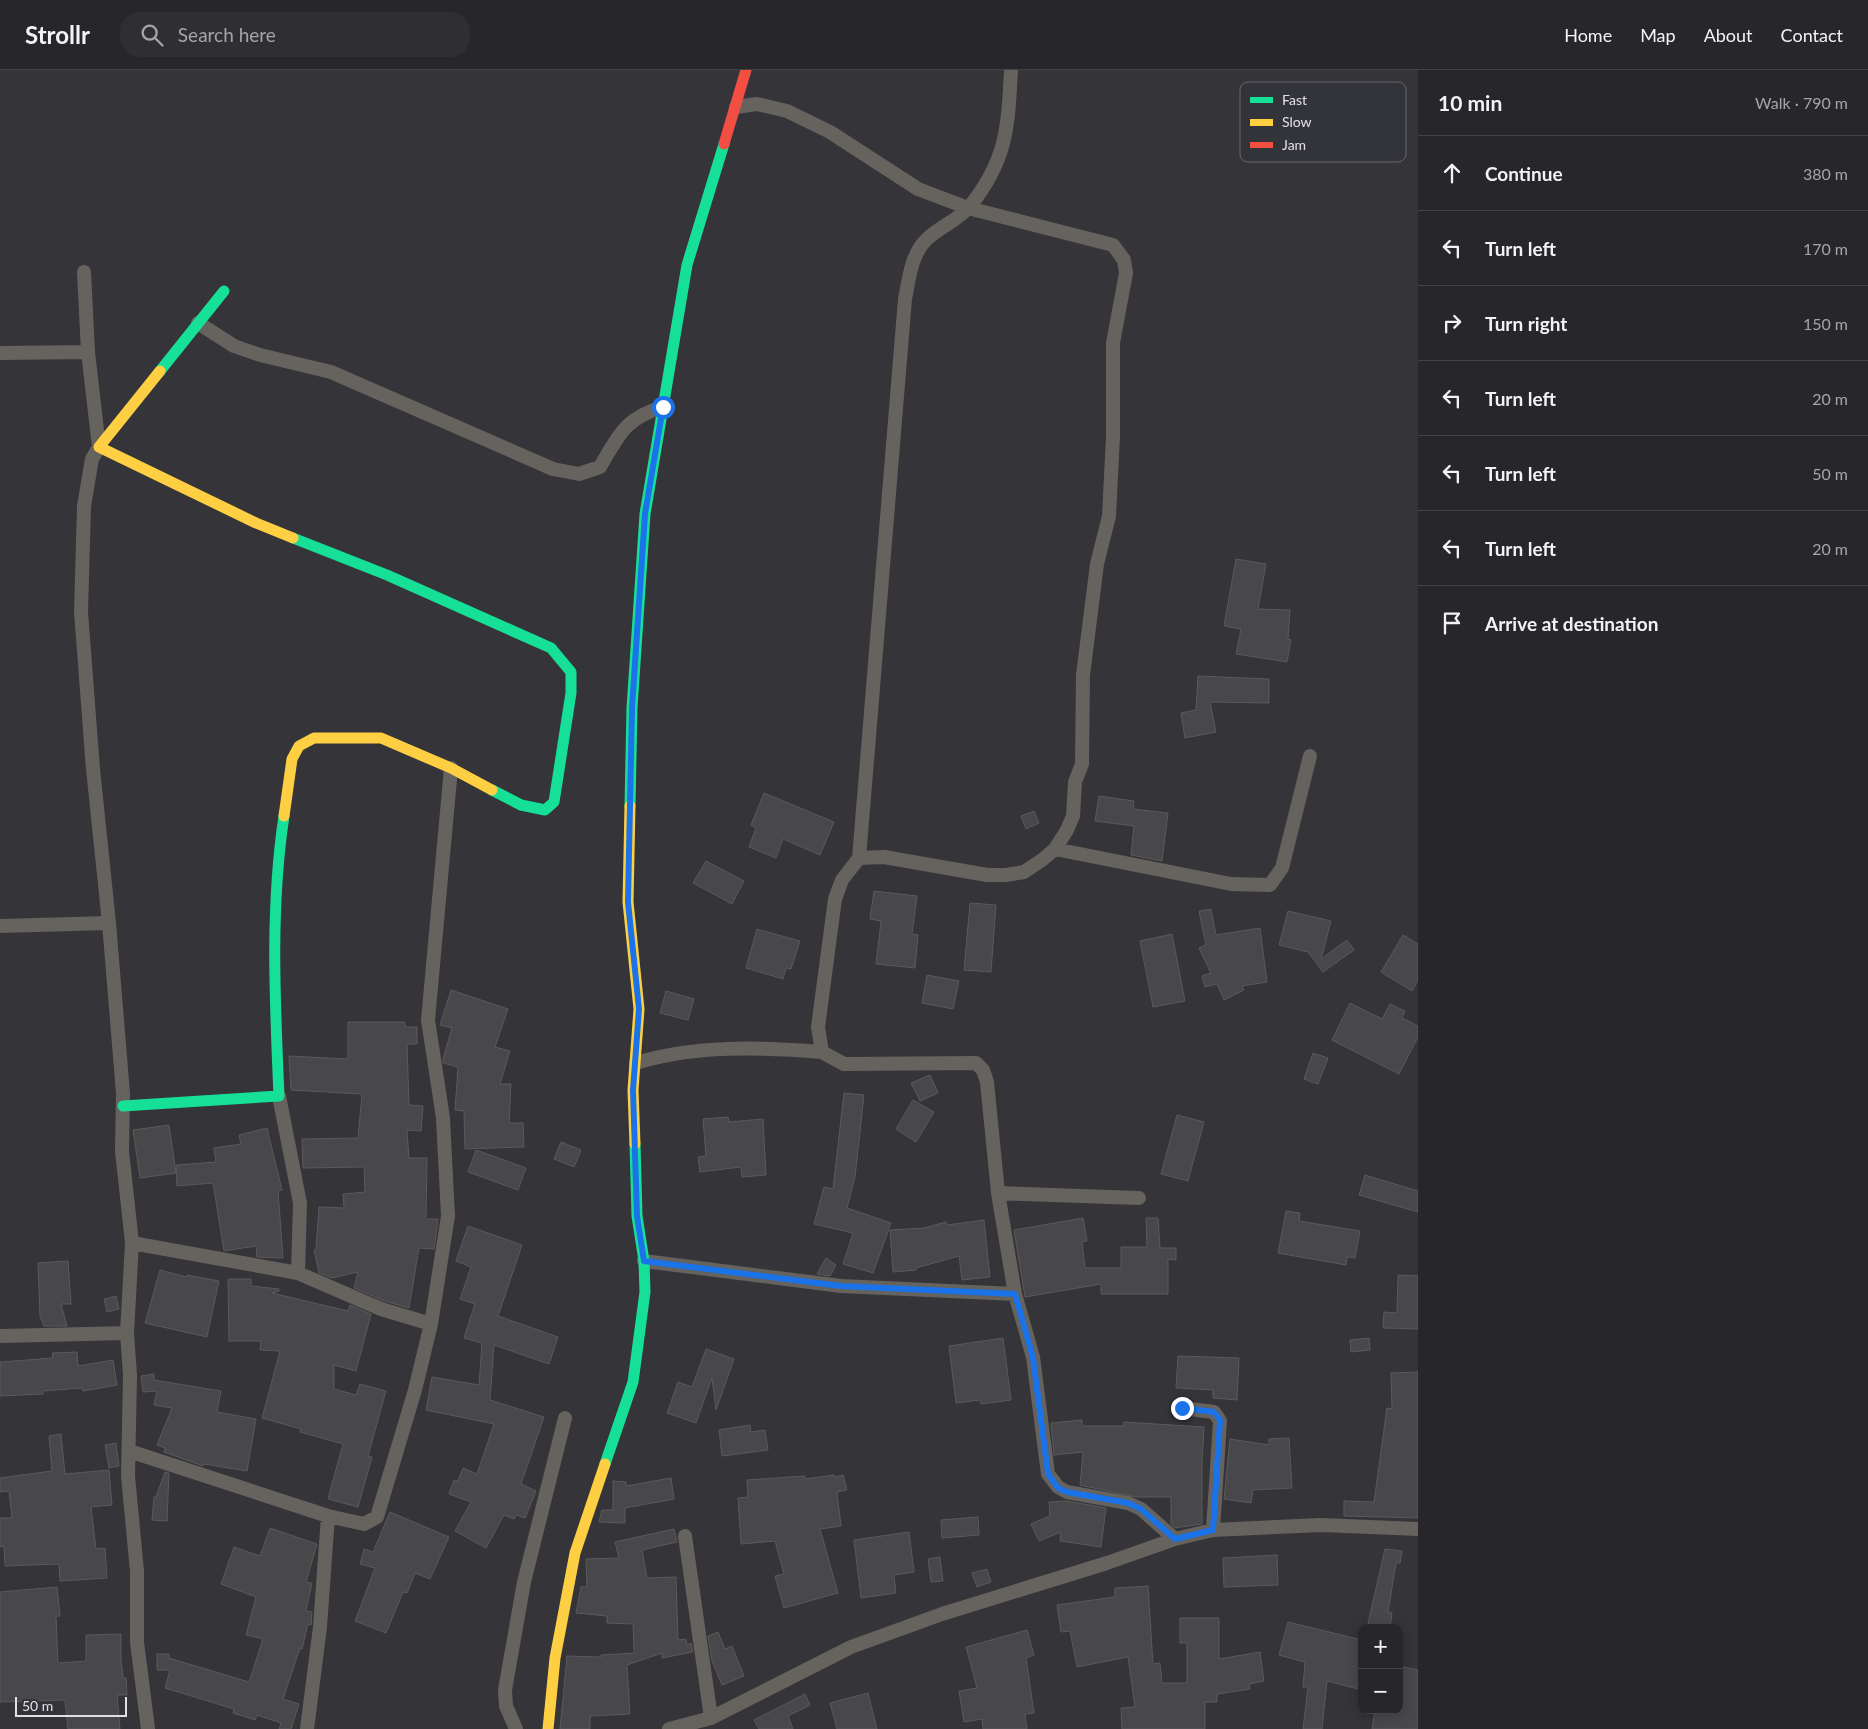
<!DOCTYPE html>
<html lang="en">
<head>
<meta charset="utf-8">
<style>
	body { margin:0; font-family:Lato,sans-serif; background:#2f2f33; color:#f1f3f6 }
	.controls { position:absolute; right:15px; bottom:15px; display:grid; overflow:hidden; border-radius:10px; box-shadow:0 2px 12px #0003 }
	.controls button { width:45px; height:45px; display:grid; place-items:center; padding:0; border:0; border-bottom:1px solid #434447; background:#27272b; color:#f1f3f6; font:25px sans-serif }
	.scale { position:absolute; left:15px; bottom:12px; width:112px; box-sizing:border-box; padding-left:5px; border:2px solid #e1e1e5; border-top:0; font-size:14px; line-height:18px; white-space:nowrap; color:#e1e1e5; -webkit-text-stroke:4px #33333a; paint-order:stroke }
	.stop { position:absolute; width:15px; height:15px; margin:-11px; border:4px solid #1a73e8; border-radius:50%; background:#fff }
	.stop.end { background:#1a73e8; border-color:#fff; box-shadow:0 1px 5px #0008 }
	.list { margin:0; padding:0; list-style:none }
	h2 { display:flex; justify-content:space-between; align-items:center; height:65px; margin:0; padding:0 20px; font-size:21px }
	h2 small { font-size:16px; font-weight:400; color:#a4a5a9 }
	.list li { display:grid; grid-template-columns:32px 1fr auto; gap:15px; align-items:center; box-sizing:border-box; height:75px; padding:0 20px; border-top:1px solid #434447 }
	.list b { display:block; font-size:19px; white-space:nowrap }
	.list em { font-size:16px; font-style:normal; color:#a4a5a9 }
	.icon { flex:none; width:28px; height:28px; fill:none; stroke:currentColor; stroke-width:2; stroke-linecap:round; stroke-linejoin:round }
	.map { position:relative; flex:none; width:1418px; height:1659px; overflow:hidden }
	header { display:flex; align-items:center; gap:30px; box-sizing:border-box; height:70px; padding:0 25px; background:#27272b; border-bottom:1px solid #434447 }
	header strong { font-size:24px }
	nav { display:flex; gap:28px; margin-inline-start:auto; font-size:18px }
	.search { width:350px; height:45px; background:#2f2f33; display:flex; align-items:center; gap:12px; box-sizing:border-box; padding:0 18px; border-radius:20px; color:#a4a5a9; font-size:19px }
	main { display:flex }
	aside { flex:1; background:#27272b }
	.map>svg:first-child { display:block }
	.building { fill:#48484b; stroke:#5a5a5d }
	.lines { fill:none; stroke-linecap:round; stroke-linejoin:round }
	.street { stroke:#66625d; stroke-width:14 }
	.fast { stroke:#16e098; stroke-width:11 }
	.slow { stroke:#ffcf43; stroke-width:11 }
	.jam { stroke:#f24e42; stroke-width:11 }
	.route { stroke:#1a73e8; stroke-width:6 }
	.key { fill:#33333a; stroke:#67676d; stroke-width:1 }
	.key-label { font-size:14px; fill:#e1e1e5 }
</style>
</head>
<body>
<header>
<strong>Strollr</strong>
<div class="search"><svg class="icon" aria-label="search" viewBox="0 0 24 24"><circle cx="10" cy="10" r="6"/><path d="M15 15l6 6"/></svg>Search here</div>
<nav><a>Home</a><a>Map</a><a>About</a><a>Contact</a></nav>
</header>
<main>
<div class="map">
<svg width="1418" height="1659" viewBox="0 0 1418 1659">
	<rect width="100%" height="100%" fill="#343439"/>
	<path class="building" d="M1236 489 1266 494 1258 539 1290 540 1288 569 1291 570 1287 592 1236 584 1241 559 1224 556Z
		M1198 606 1269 609V633L1210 632 1216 662 1185 668 1181 643 1196 640Z
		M764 723 834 752 820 785 783 769 776 788 749 777 756 758 751 755Z
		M1099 726 1134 731 1133 739 1168 743 1162 791 1131 785 1134 756 1095 751Z
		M1034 741 1039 753 1026 759 1021 746Z
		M706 791 744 811 732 834 693 813Z
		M874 821 917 826 912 864 918 865 915 898 876 894 881 851 870 849Z
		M970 833 996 835 991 902 964 900Z
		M1211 839 1216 865 1260 858 1267 912 1242 916 1244 920 1224 930 1217 914 1205 917 1202 906 1211 903 1199 878 1206 875 1199 841Z
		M1288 841 1331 851 1321 889 1347 870 1354 880 1323 902 1308 882 1279 875Z
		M757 859 800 871 791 899 786 898 783 909 746 898Z
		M1172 864 1185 931 1153 937 1140 871Z
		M1403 865 1418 874V910L1412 921 1381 902Z
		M927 905 959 911 953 939 922 933Z
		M451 920 508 939 495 977 510 981 500 1014H511L509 1053H523L524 1077 465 1079 464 1041 455 1040 458 997 443 993V989L452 958 440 955Z
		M666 921 694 929 688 950 660 943Z
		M1350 933 1382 949 1390 934 1405 941 1402 948 1418 956V967L1399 1004 1332 970Z
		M348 952H405V957H417V974H407L409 1035 423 1036 421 1061 407 1060 409 1088H427L426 1149H438L434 1179 419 1178 409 1238 384 1231 354 1218 358 1202 332 1208 319 1203 314 1180 316 1179 319 1137 344 1138 343 1124 365 1122 364 1097 303 1098 302 1069 358 1068 362 1024 291 1020 289 986 348 989Z
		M1313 983 1328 988 1318 1014 1304 1009Z
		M930 1005 938 1023 920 1031 911 1013Z
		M844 1023 864 1025 855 1107 847 1138 891 1153 873 1203 843 1194 853 1163 814 1154 824 1117 833 1119Z
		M913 1030 934 1042 916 1072 896 1059Z
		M1177 1045 1204 1052 1188 1111 1161 1104Z
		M728 1047 729 1052 763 1049 766 1105 742 1107 741 1097 700 1102 698 1087 706 1086 703 1049Z
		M169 1055 176 1103 140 1108 133 1060Z
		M267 1058 282 1120 278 1121 283 1188 257 1187 256 1176 224 1181 213 1113 177 1116 176 1095 216 1092 214 1078 241 1074 239 1065Z
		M561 1072 581 1080 574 1097 554 1089Z
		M476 1080 526 1098 518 1120 468 1102Z
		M1365 1105 1418 1121V1142L1359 1125Z
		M1286 1141 1300 1143 1299 1151 1360 1161 1355 1188 1347 1187 1346 1195 1278 1183Z
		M1083 1148 1087 1171 1082 1172 1085 1198H1121V1177H1147L1146 1148H1158L1160 1178H1176V1190L1168 1189V1224H1101V1214L1025 1227 1014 1160Z
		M984 1150 990 1207 962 1210 959 1186 916 1198V1200L893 1202 890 1160 924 1158 946 1152 947 1155Z
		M468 1156 522 1175 498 1246 558 1267 549 1294 494 1275 490 1330 544 1347 521 1414 536 1421 525 1448 516 1445 514 1449 504 1445 486 1478 455 1461 471 1432 449 1424 454 1410 458 1411 463 1398 477 1404 494 1354 426 1340 432 1307 479 1315 482 1273 464 1268 475 1234 460 1229 471 1197 456 1191Z
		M826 1188 836 1195 830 1206 817 1204Z
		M68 1191 71 1234H61L67 1256H44L40 1246 38 1193Z
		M160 1200 186 1207 187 1205 219 1211 207 1267 145 1253Z
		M1398 1205 1418 1206V1259L1383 1258 1384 1242 1397 1243Z
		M228 1209H251V1216L279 1219V1221L272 1223 348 1241 350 1235 371 1244 356 1301 334 1295V1319L356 1325 360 1314 386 1321 368 1386 372 1387 358 1437 328 1429 343 1374 300 1362 301 1359 262 1348 280 1281 260 1280 261 1271H229Z
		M116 1226 119 1239 107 1242 104 1229Z
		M1003 1268 1011 1330 981 1334 980 1330 956 1333 949 1276Z
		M1369 1268 1370 1280 1351 1282 1350 1270Z
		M706 1279 734 1289 716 1340 712 1308 696 1353 667 1343 678 1312 692 1317Z
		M77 1282 78 1296 113 1290 117 1315 83 1321 82 1318 43 1321V1324L0 1326V1292L53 1288 52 1283Z
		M1178 1286 1239 1288 1237 1330 1213 1328V1320L1176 1318Z
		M1418 1302V1448L1344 1446V1431L1374 1432 1387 1338 1392 1339 1391 1303Z
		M154 1304V1310L221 1321 217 1342 256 1349 247 1401 204 1394 203 1396 164 1382 165 1378 157 1375 172 1338 154 1335 157 1321 143 1322 141 1306Z
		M1082 1350V1356H1123L1124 1352 1204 1357 1202 1393V1454L1175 1458 1171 1454V1427H1136L1080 1415 1083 1382 1054 1385 1051 1353Z
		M750 1355 751 1362 765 1360 768 1380 722 1386 719 1360Z
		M61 1364 65 1404 109 1400 112 1435 91 1437 96 1479 105 1478 107 1508 60 1511 59 1494 5 1496 4 1476 0 1477V1448H12L9 1421 0 1422V1408L52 1401 49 1366Z
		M1289 1368 1292 1418 1253 1420 1251 1433 1224 1429 1230 1369 1269 1375V1369Z
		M116 1373 119 1396 109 1398 105 1375Z
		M165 1402 169 1403 167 1451 152 1450 154 1427H156Z
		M834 1405 835 1407 843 1405 847 1420 837 1422 841 1456 820 1459 838 1523 784 1538 775 1506 784 1504 775 1471 741 1474 738 1428 748 1427 747 1410 805 1406V1409Z
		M671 1408 674 1429 625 1438V1453L599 1452 602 1440H613V1411L626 1412V1416Z
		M1067 1431 1106 1438 1101 1477 1060 1471 1061 1462 1039 1471 1031 1454 1050 1446 1049 1432Z
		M390 1442 449 1467 430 1509 415 1503 407 1523 403 1522 386 1563 355 1551 375 1498 360 1494 364 1479 373 1482Z
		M978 1447 979 1465 942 1468 941 1450Z
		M270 1458 317 1474 306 1512 312 1513 306 1541 312 1542 311 1555 308 1554 302 1579 300 1578 283 1629 299 1634 291 1659H279L281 1653 257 1645 255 1650 233 1643 234 1639 165 1618 170 1600H157V1584H169V1588L249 1612 263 1569 246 1565 256 1527 221 1514 234 1477 260 1486Z
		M674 1459 677 1472 642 1480 647 1508 676 1507 678 1570 686 1569 687 1575 691 1573 693 1582 662 1588V1583L627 1595 630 1644 590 1646V1659H560L567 1586 601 1587V1585L634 1583 633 1554 607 1553V1546L576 1543 581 1517H587L586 1489 619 1488 615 1472Z
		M909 1462 914 1502 894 1505 896 1523 861 1528 854 1470Z
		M1385 1479 1402 1481 1400 1493H1396L1388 1542 1392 1543 1390 1558H1367Z
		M1277 1485 1278 1515 1224 1517 1223 1488Z
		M940 1487 943 1511 931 1512 928 1489Z
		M987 1499 991 1512 977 1517 972 1503Z
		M1148 1516 1153 1594 1160 1593 1162 1613H1187V1573H1180V1548H1219V1589L1260 1582 1264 1611 1249 1614 1250 1619 1217 1624V1632H1205V1659H1122L1121 1638 1135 1637 1128 1587 1077 1597 1070 1561 1061 1562 1057 1535 1115 1527V1518Z
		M57 1517 60 1546H56L58 1593 86 1591V1565L121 1564V1589L123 1608H126L127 1625H117L120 1659H68L65 1630 0 1632V1522Z
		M1288 1552 1362 1570V1620L1327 1611 1322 1659H1303L1308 1617H1303L1305 1592 1279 1585Z
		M1027 1560 1034 1585 1026 1588 1034 1643 1025 1644 1027 1659H983L982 1649 964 1652 959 1621 977 1618 966 1577Z
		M718 1562 725 1579 732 1576 744 1606 722 1615 712 1591 708 1566Z
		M1399 1596 1418 1600V1659H1372L1375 1640H1399Z
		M868 1623 877 1659H837L830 1633Z
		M805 1624 810 1635 788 1646 793 1659H759L754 1650Z"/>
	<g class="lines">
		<path class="street" d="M84 202 88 282 99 377 92 389 84 436 81 542 93 699 109 853 123 1023 122 1081 132 1173 127 1263 130 1305 128 1406 137 1501V1572L148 1659
			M198 253 234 276 260 285 331 302 553 399 579 404 600 397C619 365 625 348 663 337
			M0 283 88 282
			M1055 779 1231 814 1270 815 1282 798 1310 686
			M859 788 905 229C909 209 911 184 927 169 939 157 959 150 970 136 1007 90 1008 57 1011 0
			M0 856 109 853
			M822 982 844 994 976 993 983 1000 987 1012 998 1123 1015 1224 1033 1287 1048 1404 1058 1417 1067 1422 1128 1433 1141 1439 1175 1469
			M636 993C695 975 760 977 822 982L818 957 835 829 842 810 859 788 884 787 987 805H1006L1024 802 1042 790 1055 779 1067 760 1073 746 1075 712 1082 694 1083 605 1097 494 1109 446 1113 367V273L1126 203 1124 190 1113 175 968 138 918 119 830 62 787 41 757 34 736 37
			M279 1026 300 1133 298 1203
			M998 1123 1139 1128
			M132 1173 298 1203 381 1239 431 1254
			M644 1191 841 1216 1015 1224
			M0 1266 127 1263
			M1182 1338 1214 1342 1220 1351 1213 1460
			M129 1381 328 1446 364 1454 377 1447 415 1320 431 1254 448 1146 443 1048 428 950 451 698
			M685 1466 711 1648
			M307 1659 320 1557 328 1446
			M516 1659 506 1636 505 1620 524 1512 565 1348
			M669 1659 711 1648 851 1577 942 1544 1107 1493 1175 1469 1213 1460 1321 1455 1418 1459"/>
		<path class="fast" d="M160 301 224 221
			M293 468 387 505 551 578 571 602V623L554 732 545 740 521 735 492 720
			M630 736 632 638 645 444 687 195 724 74
			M123 1036 279 1026C275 933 270 838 284 746
			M605 1394 633 1312 645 1222 644 1191 637 1146 635 1074"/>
		<path class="slow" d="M160 301 99 377 256 453 293 468
			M630 736 628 832 639 939 633 1020 635 1074
			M284 746 292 689 299 676 314 668H381L451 698 492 720
			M548 1659 555 1588 575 1483 605 1394"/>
		<path class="jam" d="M724 74 746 0"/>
	</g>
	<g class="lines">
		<path class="route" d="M663 337 645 444 632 638 628 832 639 939 633 1020 637 1146 644 1191 841 1216 1015 1224 1033 1288 1048 1404 1058 1418 1067 1422 1128 1433 1141 1439 1175 1469 1213 1460 1220 1350 1214 1342 1182 1338"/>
	</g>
	<rect x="1240" y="12" width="166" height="80" rx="8" class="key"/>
	<rect x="1250" y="27" width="23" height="6" fill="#16e098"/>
	<rect x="1250" y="49" width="23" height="7" fill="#ffcf43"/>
	<rect x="1250" y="72" width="23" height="6" fill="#f24e42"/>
	<g class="key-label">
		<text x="1282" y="35">Fast</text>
		<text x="1282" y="57">Slow</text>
		<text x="1282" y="80">Jam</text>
	</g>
</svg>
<div class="controls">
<button>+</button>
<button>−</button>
</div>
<div class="scale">50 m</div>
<div class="stop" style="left:663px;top:337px"></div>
<div class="stop end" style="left:1182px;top:1338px"></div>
</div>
<aside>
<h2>10 min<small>Walk · 790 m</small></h2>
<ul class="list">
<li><svg class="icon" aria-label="ahead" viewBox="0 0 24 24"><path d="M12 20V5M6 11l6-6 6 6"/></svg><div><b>Continue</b></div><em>380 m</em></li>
<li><svg class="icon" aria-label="left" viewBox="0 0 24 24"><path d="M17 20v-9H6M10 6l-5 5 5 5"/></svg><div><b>Turn left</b></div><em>170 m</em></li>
<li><svg class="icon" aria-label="right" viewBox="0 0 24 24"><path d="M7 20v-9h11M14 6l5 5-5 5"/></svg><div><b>Turn right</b></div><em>150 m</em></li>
<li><svg class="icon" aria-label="left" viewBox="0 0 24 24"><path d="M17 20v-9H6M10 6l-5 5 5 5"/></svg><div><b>Turn left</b></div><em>20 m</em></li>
<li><svg class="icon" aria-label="left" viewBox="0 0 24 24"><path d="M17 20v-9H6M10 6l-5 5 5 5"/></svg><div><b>Turn left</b></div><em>50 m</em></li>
<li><svg class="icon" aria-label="left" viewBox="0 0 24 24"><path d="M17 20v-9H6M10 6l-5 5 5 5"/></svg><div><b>Turn left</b></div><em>20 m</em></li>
<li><svg class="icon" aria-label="arrive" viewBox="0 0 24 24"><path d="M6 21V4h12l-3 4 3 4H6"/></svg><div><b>Arrive at destination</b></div></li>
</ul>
</aside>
</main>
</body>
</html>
